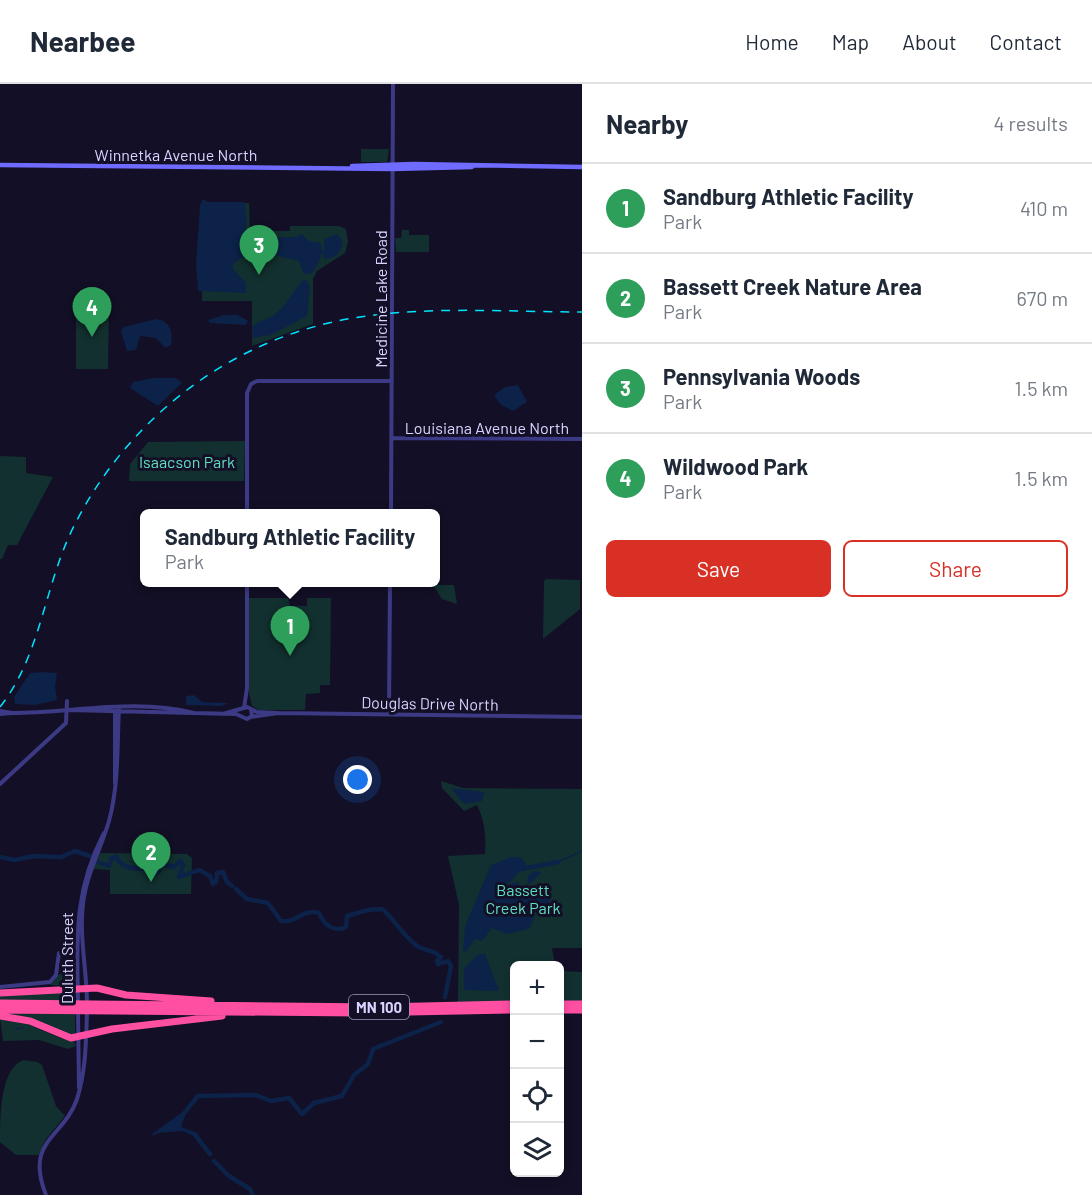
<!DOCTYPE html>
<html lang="en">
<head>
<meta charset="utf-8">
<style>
	body { margin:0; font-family:Barlow,sans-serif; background:#f6f6f7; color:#1f2937 }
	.controls { position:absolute; right:18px; bottom:18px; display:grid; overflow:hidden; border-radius:9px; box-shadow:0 3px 9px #0003 }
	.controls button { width:54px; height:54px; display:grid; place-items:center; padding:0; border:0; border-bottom:2px solid #e0e1e3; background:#fff; color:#1f2937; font:30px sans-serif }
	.you { position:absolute; left:358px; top:696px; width:21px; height:21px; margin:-15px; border:4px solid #fff; border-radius:50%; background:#1a73e8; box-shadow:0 0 0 9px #1a73e833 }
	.badge { display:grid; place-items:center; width:39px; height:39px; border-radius:50%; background:#d93025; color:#fff; font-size:20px; font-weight:700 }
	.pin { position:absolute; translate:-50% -50px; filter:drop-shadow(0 2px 3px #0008) }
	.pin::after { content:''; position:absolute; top:32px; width:21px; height:18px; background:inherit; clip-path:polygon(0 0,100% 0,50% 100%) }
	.popup { position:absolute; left:140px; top:425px; width:300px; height:78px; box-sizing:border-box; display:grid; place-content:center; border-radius:9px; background:#fff; filter:drop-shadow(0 2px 4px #0005); font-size:20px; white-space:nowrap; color:#747a83 }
	.popup b { font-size:22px; color:#1f2937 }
	.popup::after { content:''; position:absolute; left:50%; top:100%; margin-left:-12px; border:12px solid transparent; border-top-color:#fff }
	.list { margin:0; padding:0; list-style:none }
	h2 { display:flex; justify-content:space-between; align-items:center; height:78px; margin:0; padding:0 24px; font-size:26px }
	h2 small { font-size:20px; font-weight:400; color:#747a83 }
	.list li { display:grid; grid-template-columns:39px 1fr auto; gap:18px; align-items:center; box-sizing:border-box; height:90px; padding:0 24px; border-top:2px solid #e0e1e3 }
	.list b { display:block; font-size:22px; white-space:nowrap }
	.list p { margin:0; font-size:20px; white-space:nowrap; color:#747a83 }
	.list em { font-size:20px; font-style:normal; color:#747a83 }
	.actions { display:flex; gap:12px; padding:18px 24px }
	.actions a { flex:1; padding:14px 0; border:2px solid #d93025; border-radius:9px; text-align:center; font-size:21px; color:#d93025 }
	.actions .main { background:#d93025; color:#fff }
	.icon { flex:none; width:33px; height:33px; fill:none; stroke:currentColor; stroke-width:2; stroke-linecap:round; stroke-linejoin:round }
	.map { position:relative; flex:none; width:582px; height:1111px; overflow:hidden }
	header { display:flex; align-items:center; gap:36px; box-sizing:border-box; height:84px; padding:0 30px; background:#fff; border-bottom:2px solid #e0e1e3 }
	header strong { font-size:28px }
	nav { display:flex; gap:33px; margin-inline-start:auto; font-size:21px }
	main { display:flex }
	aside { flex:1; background:#fff }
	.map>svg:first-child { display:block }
	.green { fill:#12302f }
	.water { fill:#0c2248 }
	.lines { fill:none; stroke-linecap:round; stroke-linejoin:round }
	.stream { stroke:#0c2248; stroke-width:1.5 }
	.river { stroke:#0c2248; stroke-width:4.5 }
	.tertiary { stroke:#3d3a85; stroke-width:4 }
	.secondary { stroke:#6f6bff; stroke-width:4.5 }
	.motorway { stroke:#ff4fa3; stroke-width:7 }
	.rail { stroke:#00e5ff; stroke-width:1.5; stroke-dasharray:9 8; stroke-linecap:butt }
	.labels { text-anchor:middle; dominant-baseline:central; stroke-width:6; stroke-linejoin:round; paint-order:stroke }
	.shield { fill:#130f26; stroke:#9e99be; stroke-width:1.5 }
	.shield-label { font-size:15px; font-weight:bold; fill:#d9d4ff }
	.street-label { font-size:16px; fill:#d9d4ff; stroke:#130f26 }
	.park-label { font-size:16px; fill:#5fe0c0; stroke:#130f26 }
</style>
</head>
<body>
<header>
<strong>Nearbee</strong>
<nav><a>Home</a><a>Map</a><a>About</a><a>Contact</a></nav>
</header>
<main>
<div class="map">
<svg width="582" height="1111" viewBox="0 0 582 1111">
	<rect width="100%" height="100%" fill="#130f26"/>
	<path class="green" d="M361 65H389L387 78H361Z
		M249 119 250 147H290V142H339L346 145 348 158 345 169 317 187 313 195V240L252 262V217H202L203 120Z
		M402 146H409V151H429V168H396L395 154H401Z
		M76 221H109L108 285H76Z
		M245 357 244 397H129L130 380 148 358Z
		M0 372 26 373V389L53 393 17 461H8L2 475H0Z
		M546 495 580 496V525L543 555 544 497Z
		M433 501H454L457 520 442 515Z
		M249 514H288L290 522H307V514H331L330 601H320V609L306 610 305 626H259L252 622 249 609Z
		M441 697 463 704 582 705V864H552L555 881 514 882V918H458L459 821 448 772 485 770C486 751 485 738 477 721L464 727 442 704Z
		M100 769 187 770 192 774 191 810H110V786L93 785Z
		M74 887 72 902 50 901 57 891Z
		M560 887 582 888V917H560Z
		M75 906V917H0V910Z
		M0 929 75 930V952Z
		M0 933C29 936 47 952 74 957L76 962 68 965 39 956 3 957Z
		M23 976 37 978 42 981 56 1022 65 1032 46 1055 39 1071H16L0 1058C0 1033 0 985 23 976Z"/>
	<path class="water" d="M203 115 208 118H245L248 168 233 181V185L246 199V209L198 207 196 179 200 121Z
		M302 150 309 157 321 159 322 167 324 166V155L337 150 343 158C340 170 336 174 324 175L322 168 319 178 311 190 303 189 299 177 262 168 260 154 296 153Z
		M303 196 307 197 310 204 307 232 271 251 253 254 252 243C258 237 266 236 273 232 286 222 292 209 303 196Z
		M224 231H238L248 237 246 241 210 239 208 236Z
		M156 235C169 236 174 248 171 261L165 264 156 254 140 252 136 266 127 267 121 247 124 243Z
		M153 294H176L182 299 158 322 130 304 133 298Z
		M518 301 527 318 513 327 501 321 494 311 505 303Z
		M43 588 57 589 55 602 57 616 36 621 15 620 14 613 30 589Z
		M194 611 202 618 228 619 222 622 186 621V612Z
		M451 704 484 708 482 717 464 720Z
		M511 773 522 774 528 785 520 787 509 799 498 800 499 803 518 798 523 808H527L528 792 534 787 542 788 528 801 534 811 547 809 550 814 549 819 540 826 534 827V835L529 845 507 850 492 844 482 857 475 855 466 868 463 867 465 842 491 781Z
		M479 870H485L499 907 464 906V884Z
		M188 1024 181 1043 198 1049 200 1055 183 1047 158 1049 153 1052 152 1050Z"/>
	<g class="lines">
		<path class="stream" d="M558 778 582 767
			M16 945 23 944"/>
		<path class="river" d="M0 773 14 776 34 772 61 773 75 767 90 772
			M98 778 109 782 112 774 116 773C122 785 138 786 150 784L154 791 159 787 161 780 174 783 180 777 183 781 179 793 199 786 210 792 213 800 216 798 217 789 223 788 227 798 232 802
			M522 785 558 778
			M236 805 247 815 268 819 281 837C296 840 303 824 319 829 323 840 334 849 346 843L347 832 368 826 382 825C393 833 406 856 419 863 427 867 434 866 441 873L437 877 438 880 448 877 451 882 445 913
			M185 1028 198 1012 256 1011 271 1017 289 1014 302 1030 314 1019 342 1012 354 991 368 980 373 965 441 938
			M196 1052 210 1070
			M214 1077 229 1092 250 1105 253 1111"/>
		<path class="tertiary" d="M392 354 582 355
			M247 430V309L251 300 257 297H392
			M391 430 393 0
			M244 624 247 604V498
			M68 626 236 630 247 635 252 632 251 625
			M0 627 12 629 0 630
			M12 629C72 629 134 614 194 629
			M223 630 247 623 257 628 278 629
			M389 630 390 498
			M251 633 278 629 582 633
			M115 699V629
			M0 700 66 639 67 617
			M0 903 50 898 56 891 59 869 77 868
			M78 920C77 855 73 809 104 749
			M87 920C87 886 79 854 83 820 86 791 101 765 109 737 119 700 117 662 119 624
			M78 927 79 1004
			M46 1111C24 1056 64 1054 77 1015 86 987 86 957 87 927"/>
		<path class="secondary" d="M0 81 392 85 472 83
			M352 82 414 80 582 83"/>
		<path class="motorway" d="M0 909 97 904 126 911 211 917
			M0 919 379 923 514 920
			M560 920H582
			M0 926 359 929 514 926
			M560 926H582
			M0 932 30 937 71 954 112 945 222 932"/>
		<path class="rail" d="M0 623C42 570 44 500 75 440 131 330 237 251 360 233 431 222 510 228 582 228"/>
	</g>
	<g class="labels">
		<rect class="shield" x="349" y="911" width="60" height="24" rx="4.5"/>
		<g class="shield-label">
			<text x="379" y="923">MN 100</text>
		</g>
		<g class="street-label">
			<text x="176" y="70">Winnetka Avenue North</text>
			<text transform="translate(380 215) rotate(-90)">Medicine Lake Road</text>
			<text x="487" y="343">Louisiana Avenue North</text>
			<text transform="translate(430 619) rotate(1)">Douglas Drive North</text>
			<text transform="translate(66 874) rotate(-90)">Duluth Street</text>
		</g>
		<g class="park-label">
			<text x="187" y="377">Isaacson Park</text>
			<text x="523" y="805">Bassett<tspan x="523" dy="18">Creek Park</tspan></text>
		</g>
	</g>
</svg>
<div class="controls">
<button>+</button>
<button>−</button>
<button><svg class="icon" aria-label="locate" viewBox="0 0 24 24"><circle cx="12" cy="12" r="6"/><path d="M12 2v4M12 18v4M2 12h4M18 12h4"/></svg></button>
<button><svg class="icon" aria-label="layers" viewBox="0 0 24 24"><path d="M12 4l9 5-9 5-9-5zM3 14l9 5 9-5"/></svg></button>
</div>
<div class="you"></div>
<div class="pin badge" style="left:290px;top:572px;background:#2e9e5b">1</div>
<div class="popup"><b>Sandburg Athletic Facility</b>Park</div>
<div class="pin badge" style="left:151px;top:798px;background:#2e9e5b">2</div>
<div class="pin badge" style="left:259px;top:191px;background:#2e9e5b">3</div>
<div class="pin badge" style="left:92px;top:253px;background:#2e9e5b">4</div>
</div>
<aside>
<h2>Nearby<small>4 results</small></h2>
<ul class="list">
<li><span class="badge" style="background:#2e9e5b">1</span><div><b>Sandburg Athletic Facility</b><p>Park</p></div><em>410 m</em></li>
<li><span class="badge" style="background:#2e9e5b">2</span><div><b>Bassett Creek Nature Area</b><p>Park</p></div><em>670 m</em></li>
<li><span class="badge" style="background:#2e9e5b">3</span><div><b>Pennsylvania Woods</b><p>Park</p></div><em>1.5 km</em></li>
<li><span class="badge" style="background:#2e9e5b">4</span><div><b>Wildwood Park</b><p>Park</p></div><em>1.5 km</em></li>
</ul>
<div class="actions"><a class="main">Save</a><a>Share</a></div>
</aside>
</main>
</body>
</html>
